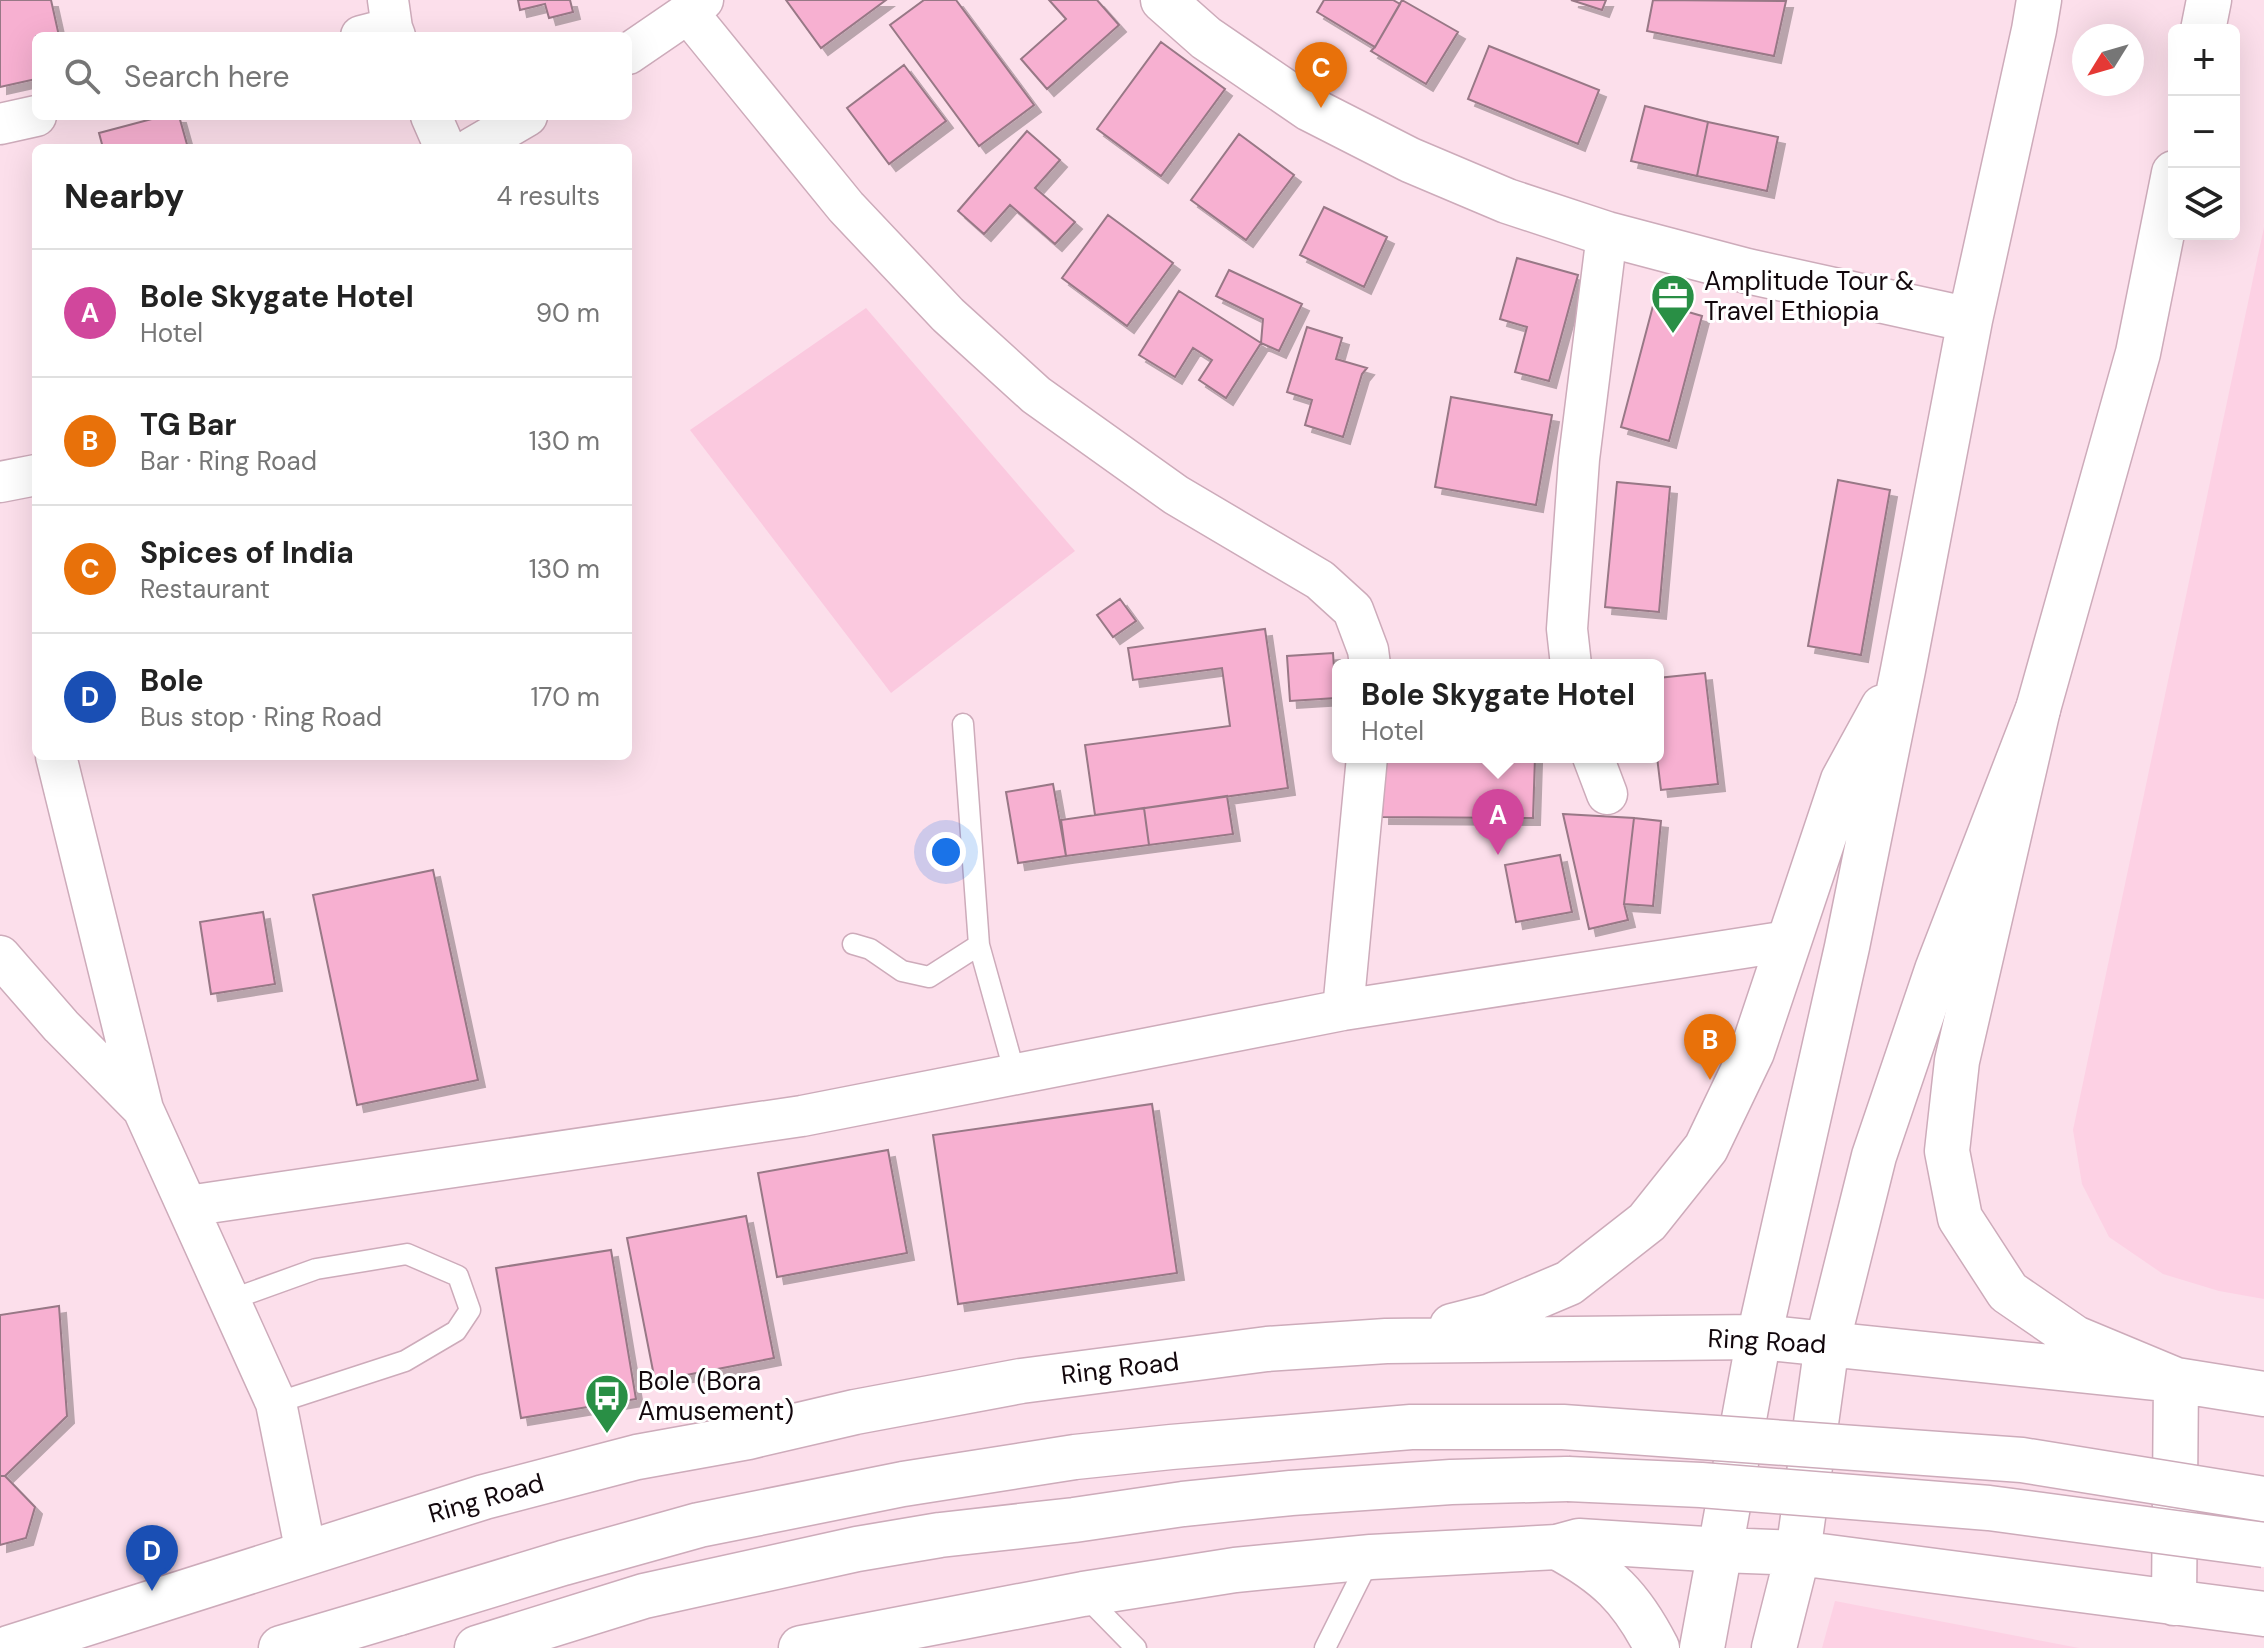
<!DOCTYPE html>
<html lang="en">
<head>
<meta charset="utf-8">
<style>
	body { margin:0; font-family:"DM Sans",sans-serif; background:#f2f2f2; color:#222 }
	.controls { position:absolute; right:24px; top:24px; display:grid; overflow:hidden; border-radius:12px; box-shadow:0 8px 32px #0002 }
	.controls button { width:72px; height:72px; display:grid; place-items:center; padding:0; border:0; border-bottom:2px solid #e0e0e0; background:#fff; color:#222; font:40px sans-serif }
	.compass { position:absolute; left:2072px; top:24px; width:72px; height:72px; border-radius:50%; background:#fff; box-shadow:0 8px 32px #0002; rotate:233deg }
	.you { position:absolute; left:946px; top:852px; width:28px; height:28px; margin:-20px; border:6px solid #fff; border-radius:50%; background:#1a73e8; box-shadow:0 0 0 12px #1a73e833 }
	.badge { display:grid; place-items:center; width:52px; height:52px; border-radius:50%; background:#7c3aed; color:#fff; font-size:26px; font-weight:700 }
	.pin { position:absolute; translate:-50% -66px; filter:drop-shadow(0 2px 4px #0008) }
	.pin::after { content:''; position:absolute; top:42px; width:28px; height:24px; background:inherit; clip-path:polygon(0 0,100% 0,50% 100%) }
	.popup { position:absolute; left:1332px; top:659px; width:332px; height:104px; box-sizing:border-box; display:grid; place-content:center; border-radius:12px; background:#fff; filter:drop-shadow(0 2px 6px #0005); font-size:26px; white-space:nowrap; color:#767676 }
	.popup b { font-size:30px; color:#222 }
	.popup::after { content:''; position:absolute; left:50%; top:100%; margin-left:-16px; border:16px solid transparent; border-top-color:#fff }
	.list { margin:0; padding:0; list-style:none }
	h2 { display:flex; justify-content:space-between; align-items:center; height:104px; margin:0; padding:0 32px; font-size:34px }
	h2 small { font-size:26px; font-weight:400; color:#767676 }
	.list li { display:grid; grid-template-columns:52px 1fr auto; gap:24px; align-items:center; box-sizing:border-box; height:128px; padding:0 32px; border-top:2px solid #e0e0e0 }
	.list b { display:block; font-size:30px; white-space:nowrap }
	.list p { margin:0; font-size:26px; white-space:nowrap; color:#767676 }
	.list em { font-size:26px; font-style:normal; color:#767676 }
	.icon { flex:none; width:44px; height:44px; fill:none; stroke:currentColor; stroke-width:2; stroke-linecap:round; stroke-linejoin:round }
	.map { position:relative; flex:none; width:2264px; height:1648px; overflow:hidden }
	.search { position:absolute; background:#fff; box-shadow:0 8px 32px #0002; left:32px; top:32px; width:600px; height:88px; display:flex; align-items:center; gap:20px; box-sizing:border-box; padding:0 28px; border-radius:12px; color:#767676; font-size:30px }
	.panel { position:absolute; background:#fff; box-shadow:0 8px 32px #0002; left:32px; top:144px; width:600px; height:616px; border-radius:12px }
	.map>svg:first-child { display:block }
	.built { fill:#fdd1e4 }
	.green { fill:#fbc9df }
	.building { fill:#f7b0d1; stroke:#987886; stroke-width:2; filter:url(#shadow) }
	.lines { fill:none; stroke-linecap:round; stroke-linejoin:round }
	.lane-casing { stroke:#cdabba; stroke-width:23 }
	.street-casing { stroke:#cdabba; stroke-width:43 }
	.secondary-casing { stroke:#cdabba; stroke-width:47 }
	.primary-casing { stroke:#cdabba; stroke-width:47 }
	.highway-casing { stroke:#cdabba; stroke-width:47 }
	.lane { stroke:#fff; stroke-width:20 }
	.street { stroke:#fff; stroke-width:40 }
	.secondary { stroke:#fff; stroke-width:44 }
	.primary { stroke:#fff; stroke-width:44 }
	.highway { stroke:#fff; stroke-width:44 }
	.highway-bridge-casing { stroke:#cdabba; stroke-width:47; stroke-linecap:butt }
	.highway-bridge { stroke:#fff; stroke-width:44 }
	.labels { text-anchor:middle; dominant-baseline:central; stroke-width:6; stroke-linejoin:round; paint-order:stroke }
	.poi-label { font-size:26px; fill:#13080d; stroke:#fff; text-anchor:start }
	.street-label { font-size:26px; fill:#13080d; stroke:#fff }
</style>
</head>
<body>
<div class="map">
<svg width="2264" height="1648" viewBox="0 0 2264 1648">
	<defs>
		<filter id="shadow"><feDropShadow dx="7" dy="7" stdDeviation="0" flood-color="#0004"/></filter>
	</defs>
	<rect width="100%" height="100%" fill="#fcdfeb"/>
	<path class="built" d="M2264 227V1299L2219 1291 2163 1274 2109 1237 2082 1184 2073 1130Z
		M1835 1601 2079 1648H1822Z"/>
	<path class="green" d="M866 308 1075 551 891 693 690 430Z"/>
	<path class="building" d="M0 0H51L59 36H36V79L0 87Z
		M518 0H570L573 12 549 18 545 4 520 10Z
		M786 0H886L821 48Z
		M924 0H956L1034 105 979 146 890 25Z
		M1049 0H1097L1119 25 1047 89 1021 59 1066 19Z
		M1324 0H1393L1400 4 1375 47 1317 12Z
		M1402 0 1458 32 1426 84 1371 51 1375 47Z
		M1571 0H1606L1602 10Z
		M1653 0 1786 1 1774 56 1647 31Z
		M1161 42 1225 89 1161 176 1097 129Z
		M1489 46 1599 90 1578 144 1468 99Z
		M904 65 946 121 889 164 847 108Z
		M1645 106 1708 122 1697 176 1631 161Z
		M163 116H179L188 148H103L99 133Z
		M1708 122 1778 137 1767 191 1697 176Z
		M1027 131 1060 160 1035 188 1075 222 1055 244 1010 205 984 234 958 211Z
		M1239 134 1294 175 1246 240 1191 200Z
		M1324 207 1387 237 1364 287 1300 255Z
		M1108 215 1173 263 1127 326 1062 278Z
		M1517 258 1578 275 1549 381 1515 372 1527 327 1500 319Z
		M1229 270 1302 304 1279 351 1261 343 1263 319 1216 296Z
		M1179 291 1261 343 1226 398 1199 380 1212 360 1193 348 1175 377 1139 355Z
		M1654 302 1702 316 1669 441 1621 427Z
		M1307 327 1342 338 1336 359 1367 368 1362 374 1343 437 1305 425 1312 400 1287 392Z
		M1451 397 1552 415 1536 505 1435 487Z
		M1838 480 1890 490 1861 655 1808 646Z
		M1617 482 1670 487 1659 612 1605 607Z
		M1120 599 1136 621 1113 637 1097 615Z
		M1265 629 1288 788 1095 815 1085 745 1230 726 1222 668 1133 680 1128 648Z
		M1333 653 1336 698 1290 701 1287 656Z
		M1705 673 1718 784 1661 790 1657 757 1658 678Z
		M1383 757H1535L1533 818 1382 817Z
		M1053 784 1066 856 1018 863 1006 792Z
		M1227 796 1233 834 1149 845 1144 808Z
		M1144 808 1149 845 1066 856 1061 820Z
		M1563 814 1634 818 1624 904 1628 920 1589 929Z
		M1634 818 1661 821 1653 906 1624 904Z
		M1560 855 1572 912 1516 922 1505 865Z
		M433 870 478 1080 357 1105 313 895Z
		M263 912 275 984 211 994 200 922Z
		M1152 1104 1177 1273 958 1304 933 1135Z
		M888 1150 907 1253 777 1277 758 1173Z
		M746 1216 774 1358 655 1381 627 1238Z
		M611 1250 636 1399 521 1418 496 1268Z
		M59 1306 67 1416 5 1476H0V1315Z
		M0 1476H5L35 1507 26 1538 0 1545Z"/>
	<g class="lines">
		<g class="lane-casing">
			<path id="lane" d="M963 724 979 945 1015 1074
				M853 944 870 949 902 971 929 977 979 945
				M230 1300 316 1269 407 1254 458 1276 470 1310 456 1331 405 1361 276 1403
				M1083 1594 1136 1648
				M1325 1648 1370 1558"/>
		</g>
		<g class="street-casing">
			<path id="street" d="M388 0 392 28 395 36
				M688 13 846 207 948 315 1036 395 1176 495 1320 580 1353 610 1368 650 1370 665
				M361 36 392 28
				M628 54 688 13 703 0
				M431 116 445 148
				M0 124 36 116
				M472 148 527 116
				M0 482 36 475
				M1571 665 1567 629 1579 459 1607 234
				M56 756 143 1109
				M1593 757 1607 794
				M0 956 61 1026 143 1109 276 1403 306 1553
				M1343 1010 1367 757
				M188 1206 802 1116 1343 1010 1788 941"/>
		</g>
		<g class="secondary-casing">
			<path id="secondary" d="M1163 0 1206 38 1310 109 1410 160 1507 201 1607 234 1747 271 1970 320
				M2203 30 2209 0
				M1452 1326 1491 1316 1569 1283 1647 1222 1706 1148 1752 1052 1843 780 1883 707
				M1827 1344 1874 1156 1937 970 2038 709 2138 353 2174 173
				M9 1648 484 1497 637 1457 748 1437 855 1412 1021 1381 1267 1349 1386 1341 1759 1337 1847 947 1903 670 1970 320 2034 30 2039 0
				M801 1648 1083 1594 1235 1570 1371 1557 1557 1547 1579 1541 1721 1550"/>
		</g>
		<g class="primary-casing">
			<path id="primary" d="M2038 709 1957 1061 1947 1151 1960 1218 2008 1292 2075 1338 2176 1380 2174 1603
				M1557 1547C1607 1574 1631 1597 1657 1648
				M1721 1550 1798 1553 2264 1614
				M1702 1648 1759 1337 2176 1380 2264 1394
				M1774 1648 1798 1553 1827 1344"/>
		</g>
		<g class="highway-casing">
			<path id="highway" d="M281 1648 399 1613
				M477 1648 644 1596 857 1549 940 1535 1074 1520 1183 1504 1291 1493 1451 1482 1568 1479"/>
		</g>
		<use href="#lane" class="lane"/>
		<use href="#street" class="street"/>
		<use href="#secondary" class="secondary"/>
		<use href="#primary" class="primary"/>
		<use href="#highway" class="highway"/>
		<g class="highway-bridge-casing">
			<path id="highway-bridge" d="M1568 1479 1701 1485 1989 1508 2264 1545
				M399 1613 563 1563 699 1525 903 1484 1075 1457 1171 1447 1411 1427H1563L2022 1460 2264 1499"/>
		</g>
		<use href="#highway-bridge" class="highway-bridge"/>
	</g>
	<defs>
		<g id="office-pin" transform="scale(2.3)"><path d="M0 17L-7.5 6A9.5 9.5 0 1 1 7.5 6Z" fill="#298f45" stroke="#fff"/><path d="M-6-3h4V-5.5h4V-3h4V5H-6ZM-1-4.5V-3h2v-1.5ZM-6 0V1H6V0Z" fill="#fff"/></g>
		<g id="bus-pin" transform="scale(2.3)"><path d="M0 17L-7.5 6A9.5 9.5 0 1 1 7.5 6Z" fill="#298f45" stroke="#fff"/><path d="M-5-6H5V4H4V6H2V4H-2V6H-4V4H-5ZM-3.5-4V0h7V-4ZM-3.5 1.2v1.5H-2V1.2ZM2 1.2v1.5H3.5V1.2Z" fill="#fff"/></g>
	</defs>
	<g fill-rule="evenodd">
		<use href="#office-pin" x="1673" y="296"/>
		<use href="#bus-pin" x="607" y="1396"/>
	</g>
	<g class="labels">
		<g class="poi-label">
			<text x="1704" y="281">Amplitude Tour &amp;<tspan x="1704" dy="30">Travel Ethiopia</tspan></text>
			<text x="638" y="1381">Bole (Bora<tspan x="638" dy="30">Amusement)</tspan></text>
		</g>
		<g class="street-label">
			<text transform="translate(1767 1341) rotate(3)">Ring Road</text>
			<text transform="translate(1120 1368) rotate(-7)">Ring Road</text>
			<text transform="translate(486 1498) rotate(-16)">Ring Road</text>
		</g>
	</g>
</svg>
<div class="controls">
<button>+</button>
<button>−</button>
<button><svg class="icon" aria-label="layers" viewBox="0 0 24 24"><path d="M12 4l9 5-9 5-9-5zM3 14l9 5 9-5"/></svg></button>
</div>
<svg class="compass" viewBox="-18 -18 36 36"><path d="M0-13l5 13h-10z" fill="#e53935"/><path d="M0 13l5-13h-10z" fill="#767676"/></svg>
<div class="you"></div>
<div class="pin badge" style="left:1498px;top:855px;background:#d1479c">A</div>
<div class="popup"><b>Bole Skygate Hotel</b>Hotel</div>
<div class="pin badge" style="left:1710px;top:1080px;background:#e8710a">B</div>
<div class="pin badge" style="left:1321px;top:108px;background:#e8710a">C</div>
<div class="pin badge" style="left:152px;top:1591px;background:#1a4fb4">D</div>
<div class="search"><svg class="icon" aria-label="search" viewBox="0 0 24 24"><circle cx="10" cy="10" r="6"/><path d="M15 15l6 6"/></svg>Search here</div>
<section class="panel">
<h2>Nearby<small>4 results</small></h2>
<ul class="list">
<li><span class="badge" style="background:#d1479c">A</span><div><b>Bole Skygate Hotel</b><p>Hotel</p></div><em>90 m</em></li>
<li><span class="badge" style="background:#e8710a">B</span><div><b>TG Bar</b><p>Bar · Ring Road</p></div><em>130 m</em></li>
<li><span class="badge" style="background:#e8710a">C</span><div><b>Spices of India</b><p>Restaurant</p></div><em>130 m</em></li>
<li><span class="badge" style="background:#1a4fb4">D</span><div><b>Bole</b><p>Bus stop · Ring Road</p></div><em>170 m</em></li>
</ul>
</section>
</div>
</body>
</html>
